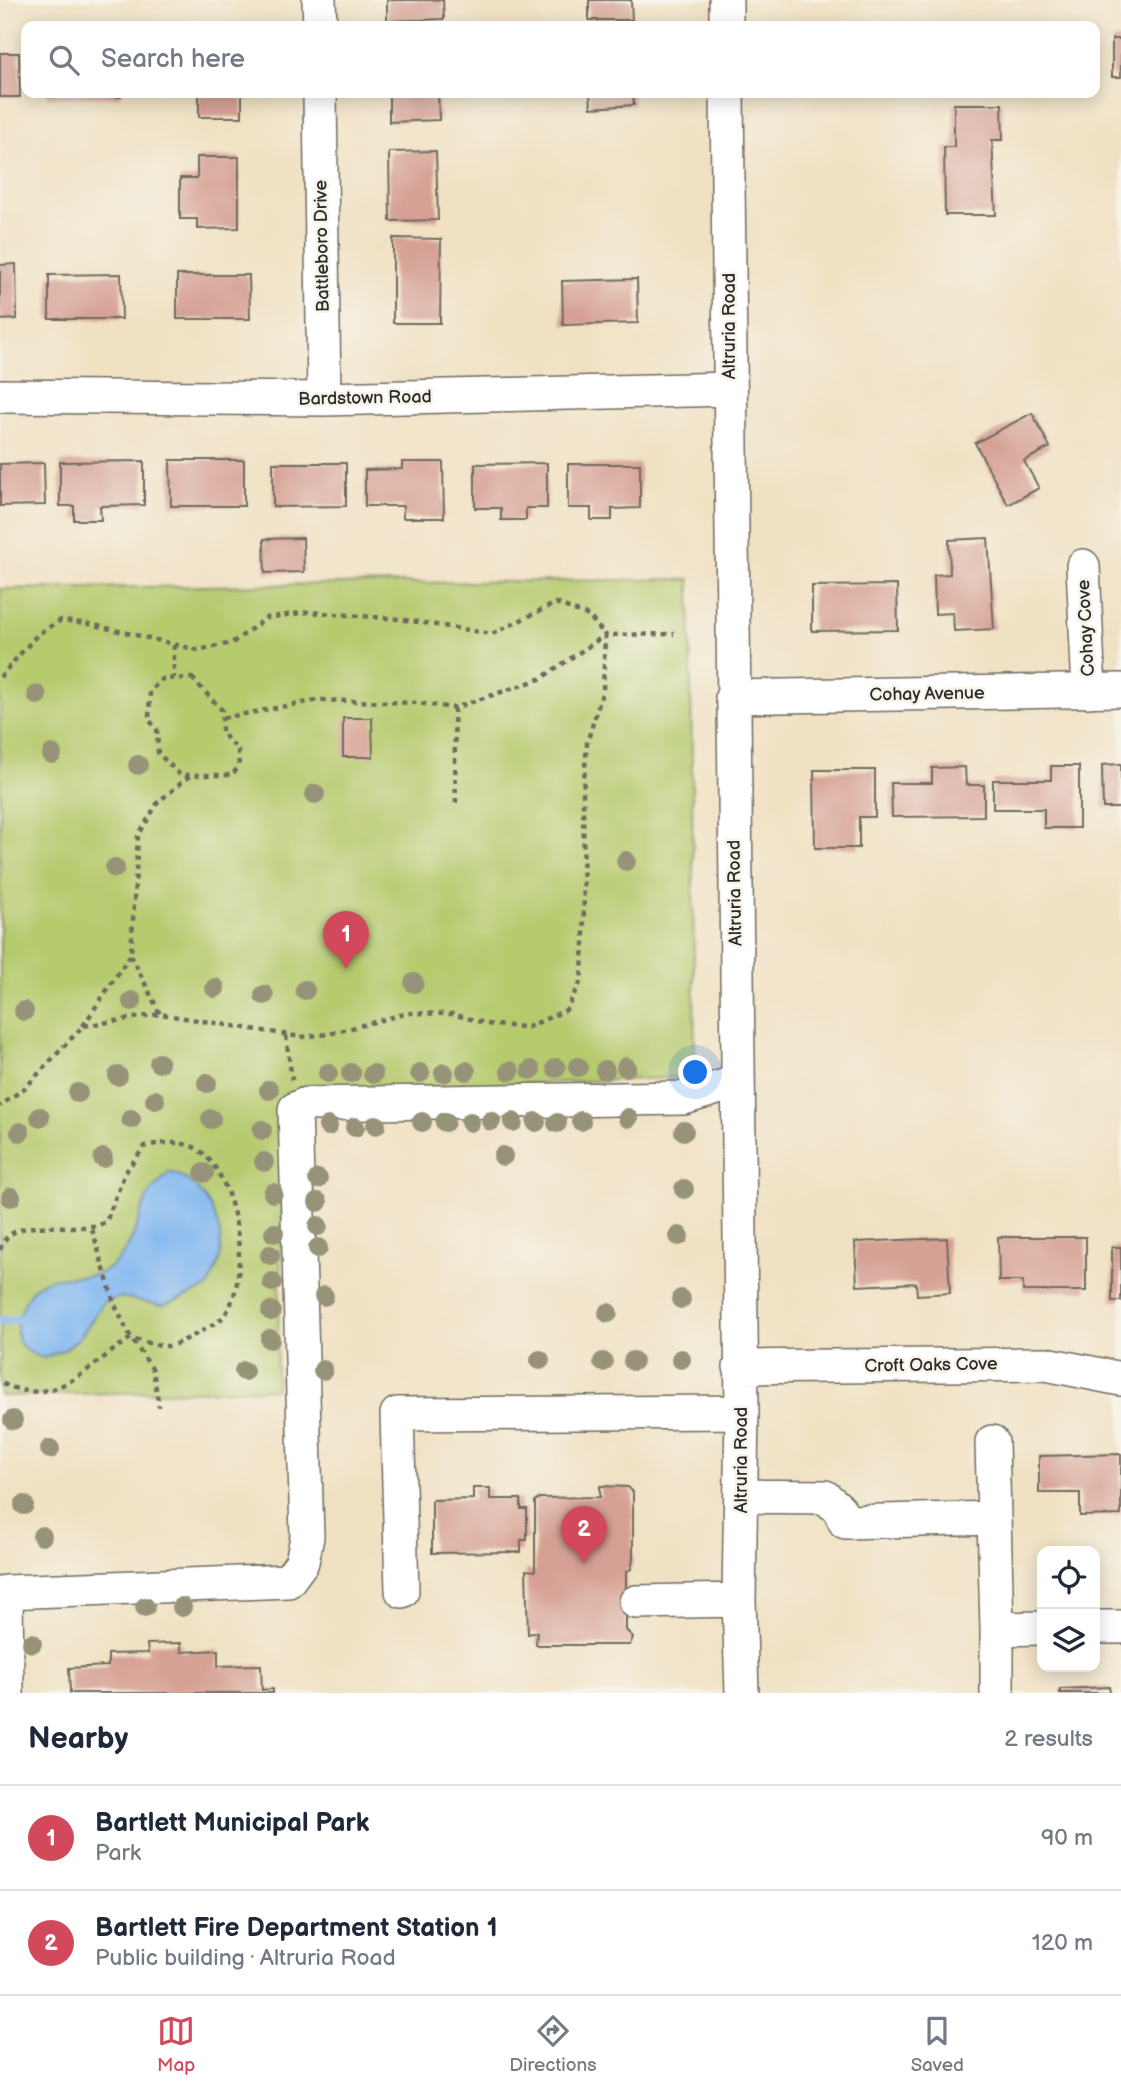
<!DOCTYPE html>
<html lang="en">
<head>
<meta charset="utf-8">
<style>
	body { margin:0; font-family:"Balsamiq Sans",sans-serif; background:#f2f2f3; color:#1f2937 }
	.controls { position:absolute; right:21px; bottom:21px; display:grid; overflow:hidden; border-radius:14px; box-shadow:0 4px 18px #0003 }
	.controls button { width:63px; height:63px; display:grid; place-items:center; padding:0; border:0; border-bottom:2px solid #e0e1e3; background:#fff; color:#1f2937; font:35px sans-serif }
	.you { position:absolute; left:696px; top:1073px; width:24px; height:24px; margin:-18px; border:5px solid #fff; border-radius:50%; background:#1a73e8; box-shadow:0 0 0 10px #1a73e833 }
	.badge { display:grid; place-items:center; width:46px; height:46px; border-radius:50%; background:#d1495b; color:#fff; font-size:23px; font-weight:700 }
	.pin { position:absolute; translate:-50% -58px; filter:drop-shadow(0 2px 4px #0008) }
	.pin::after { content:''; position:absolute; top:37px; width:24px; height:21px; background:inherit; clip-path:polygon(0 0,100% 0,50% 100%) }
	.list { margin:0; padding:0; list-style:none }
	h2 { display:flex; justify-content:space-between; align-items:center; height:91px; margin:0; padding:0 28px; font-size:30px }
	h2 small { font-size:23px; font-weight:400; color:#747a83 }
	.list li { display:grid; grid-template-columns:46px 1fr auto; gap:21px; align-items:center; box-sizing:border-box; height:105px; padding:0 28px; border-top:2px solid #e0e1e3 }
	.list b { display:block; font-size:26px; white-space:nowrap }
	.list p { margin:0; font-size:23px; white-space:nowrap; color:#747a83 }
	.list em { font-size:23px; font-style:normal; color:#747a83 }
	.icon { flex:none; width:38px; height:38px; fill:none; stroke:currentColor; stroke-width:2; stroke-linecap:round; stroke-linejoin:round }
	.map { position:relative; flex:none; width:1121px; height:1693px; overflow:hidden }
	.search { position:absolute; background:#fff; box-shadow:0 4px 18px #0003; left:21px; right:21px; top:21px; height:77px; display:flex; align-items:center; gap:18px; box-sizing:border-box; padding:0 24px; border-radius:14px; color:#747a83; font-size:26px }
	.sheet { height:301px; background:#fff }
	nav { display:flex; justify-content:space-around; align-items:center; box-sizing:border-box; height:98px; border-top:2px solid #e0e1e3; background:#fff; font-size:19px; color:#747a83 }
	nav a { display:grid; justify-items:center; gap:4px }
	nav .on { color:#d1495b }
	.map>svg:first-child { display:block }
	.green { fill:#b6ca6e; stroke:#707a4c; stroke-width:2 }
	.water { fill:#82b8f1; stroke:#56728e; stroke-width:2 }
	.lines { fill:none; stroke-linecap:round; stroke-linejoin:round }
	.stream { stroke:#82b8f1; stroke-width:9 }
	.building { fill:#d6a194 }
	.minor-casing { stroke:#706b60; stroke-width:36 }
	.path { stroke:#706b60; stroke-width:4.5; stroke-dasharray:5 5; stroke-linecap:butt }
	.minor { stroke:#fff; stroke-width:33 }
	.tree { fill:#979379 }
	.labels { text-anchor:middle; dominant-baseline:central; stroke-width:5; stroke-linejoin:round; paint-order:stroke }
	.street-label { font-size:18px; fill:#2b2b2b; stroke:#f7f3e8 }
</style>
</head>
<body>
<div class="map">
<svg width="1121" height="1693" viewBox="0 0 1121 1693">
	<rect width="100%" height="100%" fill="#f7f3e8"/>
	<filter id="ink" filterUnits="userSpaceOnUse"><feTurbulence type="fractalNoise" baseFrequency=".0143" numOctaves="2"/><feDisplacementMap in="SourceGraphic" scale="14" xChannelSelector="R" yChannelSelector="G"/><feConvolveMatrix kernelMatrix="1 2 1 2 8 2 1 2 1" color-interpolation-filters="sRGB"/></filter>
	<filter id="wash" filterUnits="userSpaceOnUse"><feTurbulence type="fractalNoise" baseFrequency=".00686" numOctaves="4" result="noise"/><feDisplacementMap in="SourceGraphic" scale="28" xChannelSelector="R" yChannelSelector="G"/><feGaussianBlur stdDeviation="1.57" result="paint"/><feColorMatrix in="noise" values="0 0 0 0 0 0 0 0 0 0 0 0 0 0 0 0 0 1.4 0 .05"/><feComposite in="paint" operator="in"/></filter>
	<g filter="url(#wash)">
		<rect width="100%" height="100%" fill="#f0e1c3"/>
		<path class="green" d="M690 579 695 1077 287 1093 276 1389 0 1396V589Z"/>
		<path class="water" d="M169 1172C204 1181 225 1224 220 1258 218 1269 211 1279 207 1288L163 1306 121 1297 104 1302 80 1337 66 1349 44 1358C35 1356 22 1350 18 1340 15 1331 18 1317 22 1309 41 1255 86 1293 115 1263 137 1240 135 1222 148 1196 152 1188 162 1180 169 1172Z"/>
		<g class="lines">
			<path class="stream" d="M0 1321 18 1319"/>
		</g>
		<g id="blocks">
			<path class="building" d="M387 0H443L444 19 387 21Z
				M589 0H631L632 20H589Z
				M1112 39H1121V77H1112Z
				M0 53H19L20 97H0Z
				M47 93H121V97H47Z
				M199 93H242V117H199Z
				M389 93H438L439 120 389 122Z
				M590 93H633L634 105 591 108Z
				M954 104H1002L1003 140H992L996 215H945L944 147H954Z
				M436 151 438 220 390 221 389 152Z
				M197 157H239V228L197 229V219H180V178H197Z
				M393 238 441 239 440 323H393Z
				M16 264 17 319 0 320V265Z
				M121 274 122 319H49V275Z
				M177 275H249L250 319H177Z
				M637 279 638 323 563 325 562 281Z
				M1032 413 1050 447 1024 461 1039 488 1008 505 975 443Z
				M170 460H244V506H171Z
				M144 461V505L100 506 101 520H74V506H60V462Z
				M402 462H443L444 518H403V506H365V470L402 469Z
				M44 463 45 505 0 506V464Z
				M273 463H346V506L273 507Z
				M547 463V508H526V520H501V508H475V464Z
				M568 464H640V508L612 509V520H591V508H568Z
				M303 538 304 572 265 573 264 539Z
				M988 538 994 629 954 631 953 613 935 614 934 575 950 574 949 540Z
				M897 585 898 630 812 631V586Z
				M343 718H372L373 757H343Z
				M1121 764V808H1103L1102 765Z
				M1051 766H1079V828H1044V809H993V780H1051Z
				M965 767 966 785H984V816L892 817 891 783H932V768Z
				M814 770H875V817H859V848H815Z
				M998 1237H1086V1291H1023V1281H999Z
				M947 1238 950 1293 917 1295 916 1283 857 1286 855 1242Z
				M1112 1247H1121V1301H1112Z
				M1121 1454V1515L1080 1516V1493H1039V1456Z
				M600 1486 628 1487 633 1492V1559L631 1569 626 1572V1630L633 1637 630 1645H536L537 1632 528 1634 526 1570 535 1571V1501L540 1498 600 1497Z
				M473 1488H490V1499H521V1509H527V1540H521V1552L432 1553V1500L473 1499Z
				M181 1643V1652L218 1650V1666L261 1665 262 1690 273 1689V1693H70L69 1668 108 1666V1654L148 1653 147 1644Z
				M1109 1687 1110 1693H1060V1689Z"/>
		</g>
	</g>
	<g filter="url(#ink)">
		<use href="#blocks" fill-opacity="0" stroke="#706b60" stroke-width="2"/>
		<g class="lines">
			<g class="minor-casing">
				<path id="minor" d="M319 0 320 26
					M726 0V26
					M320 93 324 399
					M727 93 742 1412 739 1600 742 1693
					M0 396 324 399 729 389
					M1083 566 1089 691
					M732 697 1121 690
					M740 1367 1046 1364 1121 1379
					M992 1442 997 1629
					M741 1496 825 1497 839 1509 845 1522 994 1518
					M402 1591 397 1414 742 1412
					M636 1602 739 1600
					M1095 1627H1121
					M7 1693 6 1592 288 1581 302 1562 307 1537 295 1109 306 1104 684 1098 737 1082
					M997 1693V1629L1042 1628"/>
			</g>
			<path class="path" d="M174 645V678
				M0 677 38 634 61 620 94 625 198 650 232 643 266 618 308 612 400 619 492 634 556 603 589 616 605 635 603 690 587 743 583 792 584 945 581 981 566 1010 528 1027 492 1025 452 1014 408 1013 329 1034 301 1037 160 1014 83 1026 26 1087 0 1106
				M192 678 222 710V733L238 750 239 766 232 775H180L158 753 157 729 149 720 150 691 162 679Z
				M454 708 456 806
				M223 718 318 700 417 703 454 708 540 679 605 635 674 634
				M131 955 160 1014
				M83 1026 131 954 138 836 158 802 190 776
				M286 1036 292 1080
				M92 1229 114 1303 131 1338 153 1370 159 1407
				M0 1250C11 1210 75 1237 106 1222L125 1173 145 1146C165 1142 189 1139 205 1155 238 1187 252 1278 224 1316 219 1323 176 1346 168 1346 156 1346 143 1341 131 1338 89 1364 55 1412 0 1382"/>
			<use href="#minor" class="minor"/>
		</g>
		<g class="tree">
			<circle cx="37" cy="695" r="10"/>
			<circle cx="52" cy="754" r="10"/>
			<circle cx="138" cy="765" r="10"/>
			<circle cx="315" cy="794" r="10"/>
			<circle cx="626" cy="861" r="10"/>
			<circle cx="115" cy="868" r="10"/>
			<circle cx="414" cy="983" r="10"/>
			<circle cx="215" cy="988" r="10"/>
			<circle cx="305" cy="990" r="10"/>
			<circle cx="264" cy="995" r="10"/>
			<circle cx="132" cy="1001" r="10"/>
			<circle cx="24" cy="1011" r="10"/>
			<circle cx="159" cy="1063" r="10"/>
			<circle cx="578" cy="1067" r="10"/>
			<circle cx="626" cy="1067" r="10"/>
			<circle cx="556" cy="1068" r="10"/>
			<circle cx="531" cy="1070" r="10"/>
			<circle cx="605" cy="1070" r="10"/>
			<circle cx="466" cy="1071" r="10"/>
			<circle cx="510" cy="1071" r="10"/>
			<circle cx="328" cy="1073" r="10"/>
			<circle cx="351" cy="1073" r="10"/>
			<circle cx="420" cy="1073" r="10"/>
			<circle cx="444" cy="1073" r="10"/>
			<circle cx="373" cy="1074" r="10"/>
			<circle cx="118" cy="1076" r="10"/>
			<circle cx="207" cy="1083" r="10"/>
			<circle cx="269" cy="1090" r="10"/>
			<circle cx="78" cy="1093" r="10"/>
			<circle cx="155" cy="1100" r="10"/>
			<circle cx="40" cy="1117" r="10"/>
			<circle cx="628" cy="1118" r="10"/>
			<circle cx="131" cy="1119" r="10"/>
			<circle cx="211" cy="1119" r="10"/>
			<circle cx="491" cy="1121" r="10"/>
			<circle cx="581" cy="1121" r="10"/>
			<circle cx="422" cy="1122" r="10"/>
			<circle cx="445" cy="1122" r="10"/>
			<circle cx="470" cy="1122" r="10"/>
			<circle cx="513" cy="1122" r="10"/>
			<circle cx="536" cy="1122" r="10"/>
			<circle cx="557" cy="1123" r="10"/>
			<circle cx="376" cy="1125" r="10"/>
			<circle cx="328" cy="1126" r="10"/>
			<circle cx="355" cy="1127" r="10"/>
			<circle cx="262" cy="1130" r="10"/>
			<circle cx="684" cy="1131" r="10"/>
			<circle cx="20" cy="1132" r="10"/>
			<circle cx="503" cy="1156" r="10"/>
			<circle cx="103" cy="1158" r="10"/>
			<circle cx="264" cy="1162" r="10"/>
			<circle cx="204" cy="1173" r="10"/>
			<circle cx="318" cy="1179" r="10"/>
			<circle cx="684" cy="1189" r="10"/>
			<circle cx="273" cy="1193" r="10"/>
			<circle cx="11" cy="1197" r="10"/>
			<circle cx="318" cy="1202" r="10"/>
			<circle cx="318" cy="1226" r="10"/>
			<circle cx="274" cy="1233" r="10"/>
			<circle cx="679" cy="1236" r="10"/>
			<circle cx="318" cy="1248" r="10"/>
			<circle cx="270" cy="1255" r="10"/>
			<circle cx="272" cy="1282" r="10"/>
			<circle cx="324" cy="1296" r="10"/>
			<circle cx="681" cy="1299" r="10"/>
			<circle cx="271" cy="1311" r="10"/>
			<circle cx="608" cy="1313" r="10"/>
			<circle cx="270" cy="1339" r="10"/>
			<circle cx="681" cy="1359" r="10"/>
			<circle cx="540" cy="1360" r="10"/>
			<circle cx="633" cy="1361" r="10"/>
			<circle cx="603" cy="1362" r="10"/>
			<circle cx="323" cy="1370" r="10"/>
			<circle cx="244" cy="1371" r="10"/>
			<circle cx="13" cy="1420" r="10"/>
			<circle cx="50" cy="1449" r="10"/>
			<circle cx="24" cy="1505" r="10"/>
			<circle cx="42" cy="1536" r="10"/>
			<circle cx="145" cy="1607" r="10"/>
			<circle cx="182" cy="1607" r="10"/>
			<circle cx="32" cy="1643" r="10"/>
		</g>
	</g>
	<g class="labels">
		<g class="street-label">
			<text transform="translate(322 246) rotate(-91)">Battleboro Drive</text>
			<text transform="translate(729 326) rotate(-90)">Altruria Road</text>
			<text transform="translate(365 398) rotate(-1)">Bardstown Road</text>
			<text transform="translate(1086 628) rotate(-93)">Cohay Cove</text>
			<text transform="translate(927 694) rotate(-1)">Cohay Avenue</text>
			<text transform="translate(735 893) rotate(-91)">Altruria Road</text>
			<text transform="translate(931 1365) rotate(-1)">Croft Oaks Cove</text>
			<text transform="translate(741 1460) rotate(-90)">Altruria Road</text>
		</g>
	</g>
</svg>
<div class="controls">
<button><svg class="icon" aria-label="locate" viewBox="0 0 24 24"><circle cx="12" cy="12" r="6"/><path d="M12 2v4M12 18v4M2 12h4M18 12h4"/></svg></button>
<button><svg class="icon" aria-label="layers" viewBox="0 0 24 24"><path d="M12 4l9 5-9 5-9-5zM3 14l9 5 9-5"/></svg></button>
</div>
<div class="you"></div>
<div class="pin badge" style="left:346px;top:969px">1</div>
<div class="pin badge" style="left:584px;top:1564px">2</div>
<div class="search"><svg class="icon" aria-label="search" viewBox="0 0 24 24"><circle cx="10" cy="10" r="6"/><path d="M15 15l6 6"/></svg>Search here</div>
</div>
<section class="sheet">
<h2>Nearby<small>2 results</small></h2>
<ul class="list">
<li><span class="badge">1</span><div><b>Bartlett Municipal Park</b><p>Park</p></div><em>90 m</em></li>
<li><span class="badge">2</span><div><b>Bartlett Fire Department Station 1</b><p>Public building · Altruria Road</p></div><em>120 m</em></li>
</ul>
</section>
<nav>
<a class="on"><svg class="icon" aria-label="map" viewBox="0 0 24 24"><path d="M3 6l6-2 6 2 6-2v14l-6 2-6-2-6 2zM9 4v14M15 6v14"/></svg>Map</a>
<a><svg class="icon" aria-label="directions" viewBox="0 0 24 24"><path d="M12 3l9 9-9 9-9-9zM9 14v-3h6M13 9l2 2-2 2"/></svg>Directions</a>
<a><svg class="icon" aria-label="saved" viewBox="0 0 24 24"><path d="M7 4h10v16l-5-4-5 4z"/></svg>Saved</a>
</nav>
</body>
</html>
